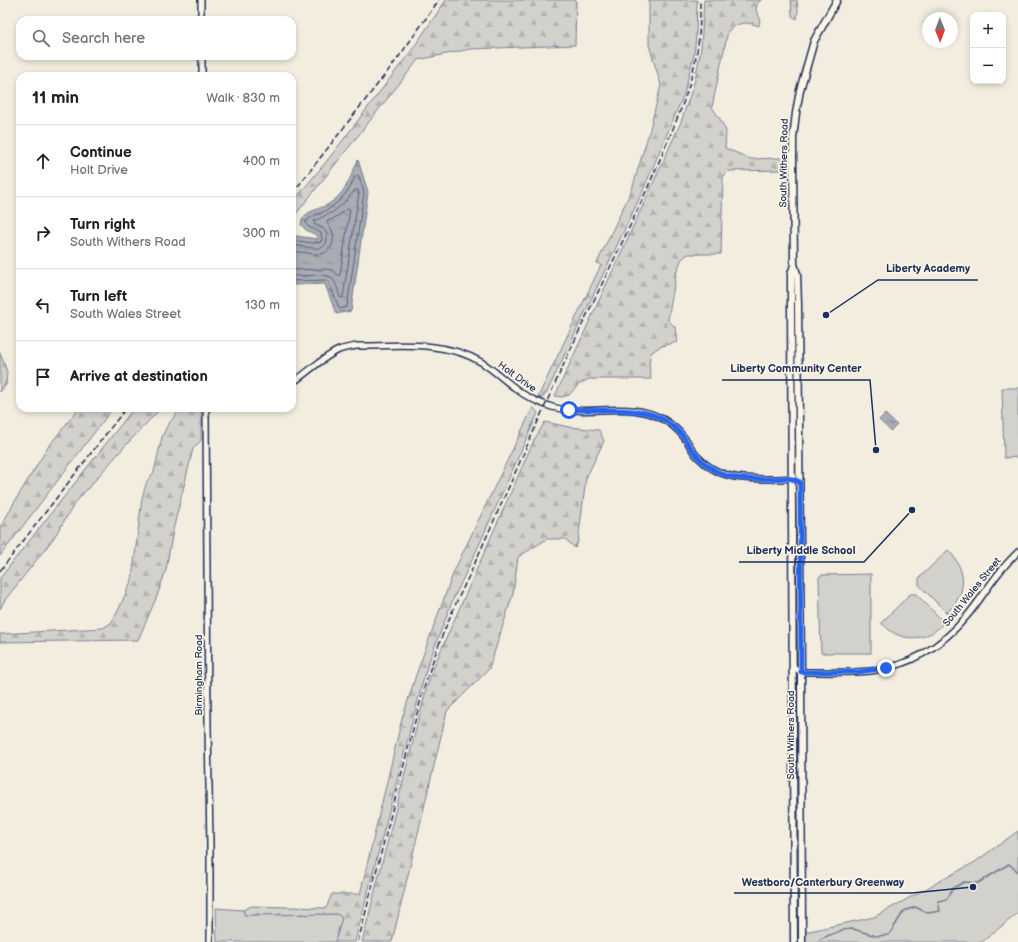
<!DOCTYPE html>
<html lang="en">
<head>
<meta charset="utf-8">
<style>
	body { margin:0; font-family:"Balsamiq Sans",sans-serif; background:#f6f6f6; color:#202124 }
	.controls { position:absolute; right:12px; top:12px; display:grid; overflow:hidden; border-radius:8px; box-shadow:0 2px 6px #0003 }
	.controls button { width:36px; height:36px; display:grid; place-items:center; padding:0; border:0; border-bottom:1px solid #e0e0e0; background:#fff; color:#202124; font:20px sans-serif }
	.compass { position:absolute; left:922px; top:12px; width:36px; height:36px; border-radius:50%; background:#fff; box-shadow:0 2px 6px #0003; rotate:179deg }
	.stop { position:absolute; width:12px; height:12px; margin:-9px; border:3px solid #2563eb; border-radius:50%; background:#fff }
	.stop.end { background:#2563eb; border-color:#fff; box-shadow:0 1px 4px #0008 }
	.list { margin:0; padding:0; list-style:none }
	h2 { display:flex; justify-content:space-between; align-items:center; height:52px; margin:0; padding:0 16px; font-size:17px }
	h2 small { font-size:13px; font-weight:400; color:#757577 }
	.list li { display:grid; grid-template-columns:26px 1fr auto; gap:12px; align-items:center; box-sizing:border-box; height:72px; padding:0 16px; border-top:1px solid #e0e0e0 }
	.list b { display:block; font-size:15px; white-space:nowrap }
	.list p { margin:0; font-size:13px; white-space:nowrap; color:#757577 }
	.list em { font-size:13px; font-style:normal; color:#757577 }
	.icon { flex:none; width:22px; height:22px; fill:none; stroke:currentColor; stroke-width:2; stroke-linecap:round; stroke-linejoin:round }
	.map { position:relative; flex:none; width:1018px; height:942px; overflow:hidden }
	.search { position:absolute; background:#fff; box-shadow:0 2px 6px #0003; left:16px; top:16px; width:280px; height:44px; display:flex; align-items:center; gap:10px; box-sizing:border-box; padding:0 14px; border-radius:12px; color:#757577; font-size:15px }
	.panel { position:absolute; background:#fff; box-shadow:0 2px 6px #0003; left:16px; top:72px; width:280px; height:340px; border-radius:12px }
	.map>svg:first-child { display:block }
	.green { fill:#d3d1cc; stroke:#778095 }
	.forest { fill:url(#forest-firs); stroke:#778095 }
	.water { fill:url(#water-ripples); stroke:#707a91 }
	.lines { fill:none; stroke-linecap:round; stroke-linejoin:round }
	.shore { stroke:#546180; stroke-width:1 }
	.stream { stroke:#707a91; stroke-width:1.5 }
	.minor-casing { stroke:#1b2f5e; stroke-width:8 }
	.major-casing { stroke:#1b2f5e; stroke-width:9 }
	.minor { stroke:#fcf5e5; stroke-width:5 }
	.major { stroke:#fcf5e5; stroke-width:6 }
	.rail { stroke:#1b2f5e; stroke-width:1.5; stroke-dasharray:6 3; stroke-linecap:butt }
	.route { stroke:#2563eb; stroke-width:5 }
	.labels { text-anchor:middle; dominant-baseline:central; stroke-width:3.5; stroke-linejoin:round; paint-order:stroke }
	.street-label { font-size:10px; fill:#1b2f5e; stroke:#fcf5e5 }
	.leader { fill:none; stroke:#1b2f5e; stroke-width:1.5 }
	.callout-dot { fill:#1b2f5e; stroke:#fcf5e5; stroke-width:1.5 }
	.callout-label { font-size:11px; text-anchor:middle; font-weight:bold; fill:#1b2f5e; stroke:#fcf5e5; stroke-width:3.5; stroke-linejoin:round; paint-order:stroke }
</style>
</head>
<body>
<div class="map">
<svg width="1018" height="942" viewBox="0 0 1018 942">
	<defs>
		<pattern id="forest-firs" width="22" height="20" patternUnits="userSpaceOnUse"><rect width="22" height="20" fill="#d3d1cc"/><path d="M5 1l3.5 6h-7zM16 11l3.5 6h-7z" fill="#b5b4b2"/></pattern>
		<pattern id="water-ripples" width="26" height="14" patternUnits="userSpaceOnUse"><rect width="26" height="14" fill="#a9acb3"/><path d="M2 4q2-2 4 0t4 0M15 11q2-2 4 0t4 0" fill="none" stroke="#898c95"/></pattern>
	</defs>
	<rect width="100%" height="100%" fill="#f3ede0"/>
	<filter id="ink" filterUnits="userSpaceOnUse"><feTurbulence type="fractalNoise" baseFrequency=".025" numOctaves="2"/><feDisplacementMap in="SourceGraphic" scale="8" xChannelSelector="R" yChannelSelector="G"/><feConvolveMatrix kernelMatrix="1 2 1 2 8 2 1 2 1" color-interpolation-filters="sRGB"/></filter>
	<g filter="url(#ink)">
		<path class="green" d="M1002 388H1018V457L1004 458Z
			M948 550C968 571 967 593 947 613L919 585V578Z
			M871 574V653H821L819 577 821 575Z
			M910 594H916L944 622C931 640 905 643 888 629 886 627 884 625 881 623Z
			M1018 831V913L982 942H805V932L874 917 975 862Z
			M216 908 243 910 245 915 337 914 342 918 335 942H217Z"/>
		<path class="forest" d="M446 0H576L575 45 470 49 418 60 292 219V203L330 157 414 47Z
			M649 0H697L696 35 694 55 684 94 641 195 546 394 542 398 538 397 601 265 597 263 632 189 650 129 661 85 649 45Z
			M704 0H761L757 4 756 11 760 18 759 26C745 21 739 22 728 31L712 107 720 119 726 131 725 148 751 159 781 158 782 170 728 171 723 176 721 254H688L681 260 676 274 668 320 675 327 677 342 659 347 651 353 649 363 651 379H589L579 384 569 395 562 397 555 396 655 179 681 122 695 80 701 48Z
			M791 0H797L798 11 797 19 792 16Z
			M0 352 7 372 6 385 0 392Z
			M533 407 538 413 479 545 452 602 428 664 419 696 355 942H335L342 918 337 914 245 915 243 910 252 906 326 908 332 894H360L402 719 417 672 454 571Z
			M79 408H113L0 556V526L4 521 15 501 48 447Z
			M134 408H161L125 446 75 503 53 539 5 600 0 609V578Z
			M181 408H201V440L193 449 173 530 166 570 157 596 138 640 0 642V634L103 628 111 623 118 611 132 579 142 498 147 481 154 472 162 437 167 426Z
			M545 422 569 427 599 430 604 441 586 478 578 542 575 548 565 539H547L518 557 513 594 489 669 447 711 392 942H362L427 686 437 659 534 440Z"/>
		<path class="water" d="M358 160 368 192 351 311 336 314 325 284 292 285V238L296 236 318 239V236L306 230 301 225C301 225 302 219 302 219 307 211 319 209 327 205 345 195 350 178 358 160Z
			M885 414 897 425 891 431 879 420Z"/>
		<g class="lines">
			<path class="shore" d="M292 241C301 240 312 245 321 242L322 239 321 233 309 227 306 224V221L310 218 329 209 340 200 350 188 355 176 357 175 359 176 364 193 347 307 340 309 339 308 329 283 327 280 292 281
				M292 246C294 246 296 245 298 246 308 246 328 255 327 237 327 229 321 227 314 224V221L333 212 344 203 355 190H358L359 193 343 297 342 298 340 297C337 288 336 277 325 275L292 276
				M292 252C294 252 296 252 298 252 310 252 325 260 332 245 333 241 334 237 333 233 332 228 328 226 327 222L336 217 347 209H350L340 275H338L332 270 326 269 292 270"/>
			<path class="stream" d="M820 939 842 930 853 929 876 936 889 935 904 911 915 907 928 913 940 911 938 901 947 899 953 888 964 882 978 883 1009 864 1017 871H1018"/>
			<g class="minor-casing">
				<path id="minor" d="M201 0V20
					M202 56V76
					M292 383C306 374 323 357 339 350 344 348 351 347 357 346 398 346 445 340 481 362 494 370 504 380 515 388 526 397 539 403 552 407 585 416 623 403 654 415 668 420 679 430 687 441 690 446 693 452 697 456 718 479 742 479 770 479 778 479 786 479 794 478
					M206 408 208 726 210 845V942
					M793 667 801 672C824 672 848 673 871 671 910 666 942 646 967 616 978 603 987 588 998 574 1004 566 1011 559 1018 552"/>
			</g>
			<g class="major-casing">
				<path id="major" d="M794 265 791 274V306L794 942
					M802 942 801 672 798 305 797 274 794 264 793 162V138L796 113 800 90 814 41 837 0"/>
			</g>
			<use href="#minor" class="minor"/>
			<use href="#major" class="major"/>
			<path class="rail" d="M292 194 398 58 439 0
				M0 571 126 408
				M358 942 419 706C431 661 448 618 469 576 507 492 543 408 582 325 609 269 637 214 661 157 675 124 690 91 696 56 700 38 700 19 700 0"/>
		</g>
	</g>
	<g class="lines" filter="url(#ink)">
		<path class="route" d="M569 410C583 410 597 410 612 410 640 411 661 411 681 434 686 439 689 446 693 451 700 461 711 469 722 474 738 480 756 479 773 479 784 478 790 477 800 482L801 672H858L886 668"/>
	</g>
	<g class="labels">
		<g class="street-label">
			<text transform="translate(784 163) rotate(-89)">South Withers Road</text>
			<text transform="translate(517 377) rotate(36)">Holt Drive</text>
			<text transform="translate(972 592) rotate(-51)">South Wales Street</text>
			<text transform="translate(199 675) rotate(-90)">Birmingham Road</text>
			<text transform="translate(791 735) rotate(-90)">South Withers Road</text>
		</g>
	</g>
	<path class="leader" d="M826 315L878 280H978M876 450L870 380H722M912 510L864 562H739M973 887L912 893H734"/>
	<g class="callout-dot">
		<circle cx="826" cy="315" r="4"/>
		<circle cx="876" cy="450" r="4"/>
		<circle cx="912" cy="510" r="4"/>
		<circle cx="973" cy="887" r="4"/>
	</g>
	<g class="callout-label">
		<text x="928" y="272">Liberty Academy</text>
		<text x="796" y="372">Liberty Community Center</text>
		<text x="801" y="554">Liberty Middle School</text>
		<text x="823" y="886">Westboro/Canterbury Greenway</text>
	</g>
</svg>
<div class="controls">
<button>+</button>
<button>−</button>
</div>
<svg class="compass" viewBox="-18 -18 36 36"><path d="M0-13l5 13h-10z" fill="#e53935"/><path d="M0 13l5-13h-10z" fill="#757577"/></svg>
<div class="stop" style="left:569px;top:410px"></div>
<div class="stop end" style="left:886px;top:668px"></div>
<div class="search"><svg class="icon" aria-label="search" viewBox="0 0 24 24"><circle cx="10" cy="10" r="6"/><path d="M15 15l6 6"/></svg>Search here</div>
<section class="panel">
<h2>11 min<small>Walk · 830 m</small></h2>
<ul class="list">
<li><svg class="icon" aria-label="ahead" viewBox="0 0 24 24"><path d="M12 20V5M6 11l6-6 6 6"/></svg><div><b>Continue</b><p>Holt Drive</p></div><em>400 m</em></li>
<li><svg class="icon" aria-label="right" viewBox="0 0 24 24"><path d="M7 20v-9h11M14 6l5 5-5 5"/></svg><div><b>Turn right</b><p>South Withers Road</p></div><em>300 m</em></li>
<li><svg class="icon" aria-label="left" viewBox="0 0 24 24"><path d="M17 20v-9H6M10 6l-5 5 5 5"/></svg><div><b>Turn left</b><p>South Wales Street</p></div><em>130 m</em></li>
<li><svg class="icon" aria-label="arrive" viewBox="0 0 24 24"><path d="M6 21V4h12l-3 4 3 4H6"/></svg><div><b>Arrive at destination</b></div></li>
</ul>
</section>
</div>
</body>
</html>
